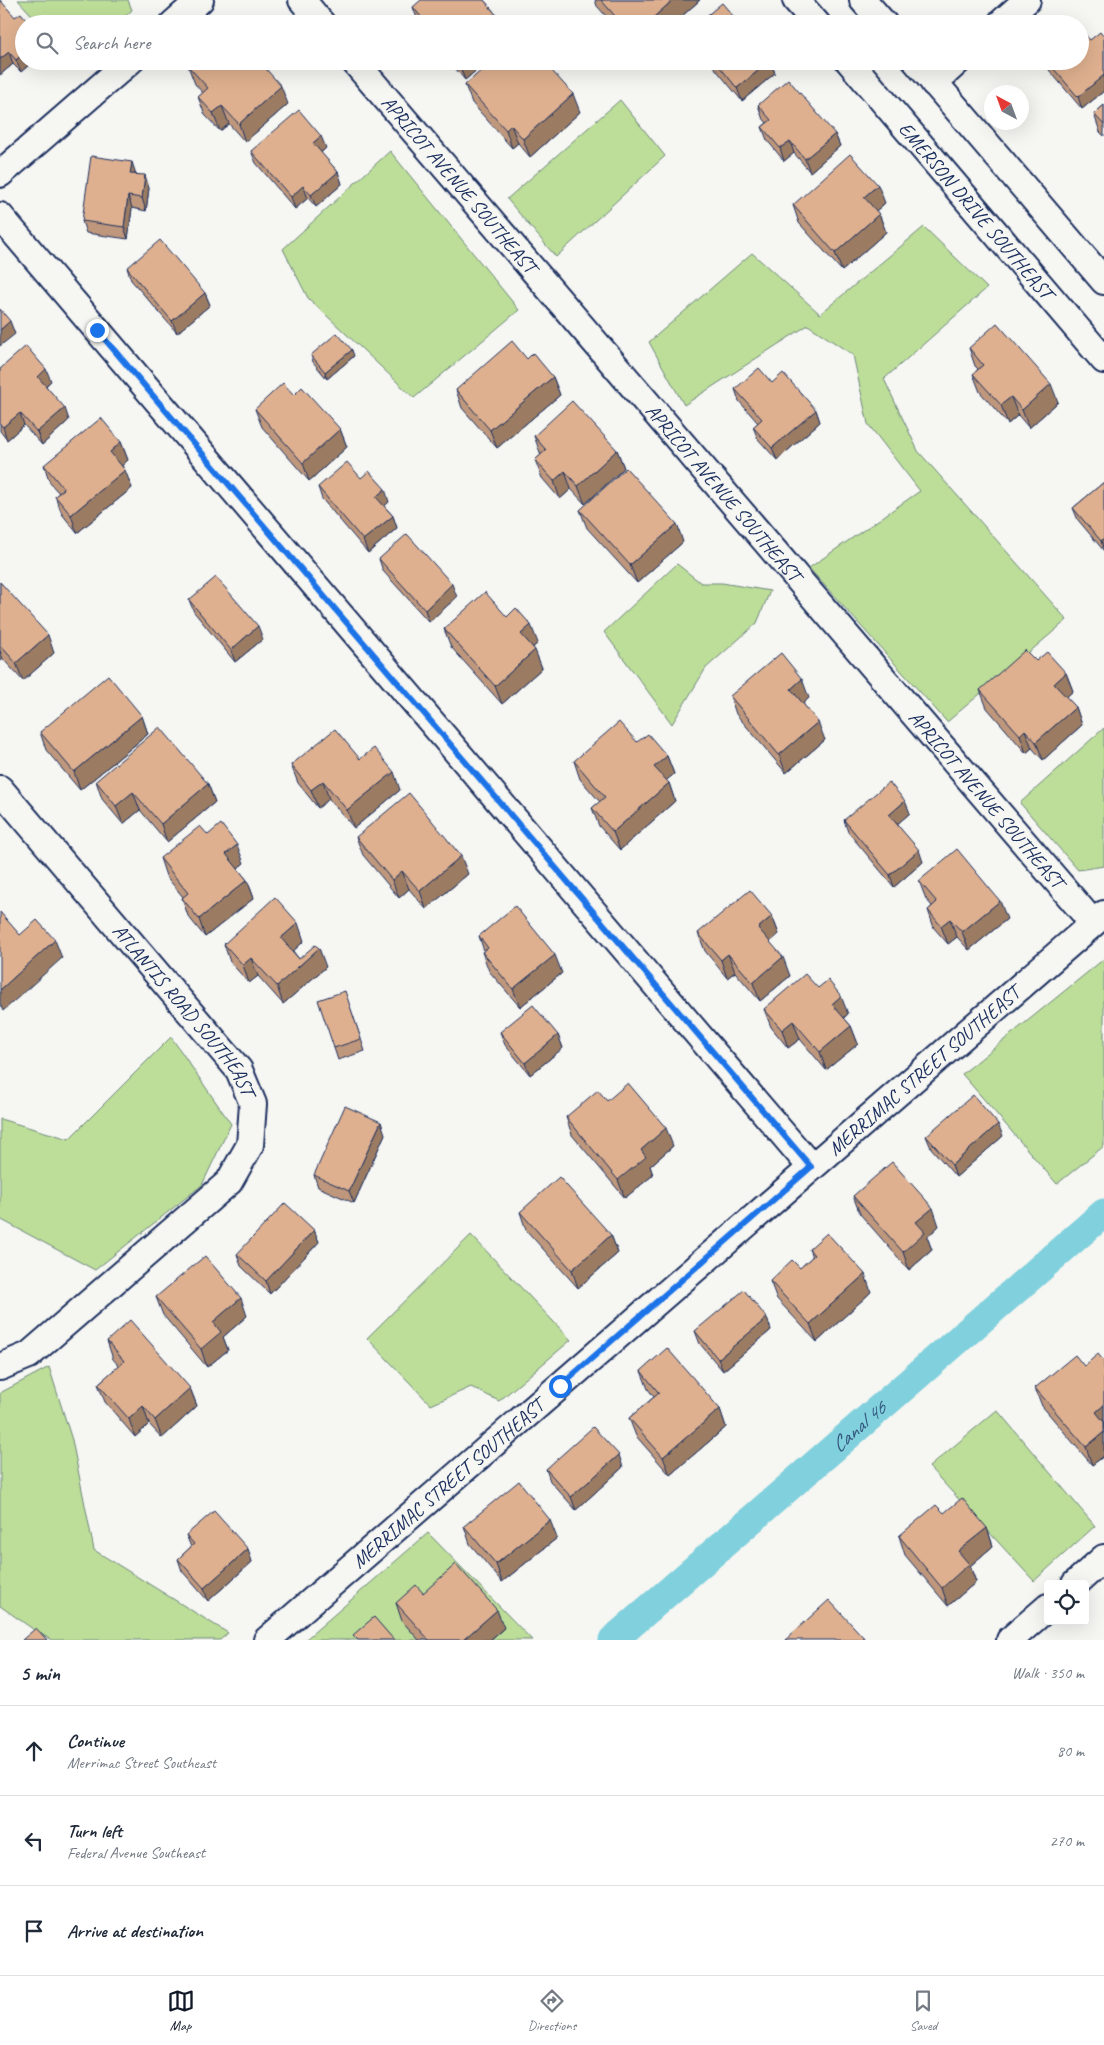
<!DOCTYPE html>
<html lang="en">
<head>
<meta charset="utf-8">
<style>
	body { margin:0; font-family:Caveat,sans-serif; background:#f2f2f3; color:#1f2937 }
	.controls { position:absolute; right:15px; bottom:15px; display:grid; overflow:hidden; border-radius:5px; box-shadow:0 5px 20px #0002 }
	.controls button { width:45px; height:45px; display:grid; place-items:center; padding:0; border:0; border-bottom:1px solid #e0e1e3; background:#fff; color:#1f2937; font:25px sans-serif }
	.compass { position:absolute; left:984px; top:85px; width:45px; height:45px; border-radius:50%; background:#fff; box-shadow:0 5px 20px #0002; rotate:319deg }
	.stop { position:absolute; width:15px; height:15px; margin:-11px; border:4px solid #1a73e8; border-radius:50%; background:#fff }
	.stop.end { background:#1a73e8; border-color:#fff; box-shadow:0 1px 5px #0008 }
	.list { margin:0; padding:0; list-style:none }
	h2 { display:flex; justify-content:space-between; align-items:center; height:65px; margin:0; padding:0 20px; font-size:21px }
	h2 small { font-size:16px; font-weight:400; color:#747a83 }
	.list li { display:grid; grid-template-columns:32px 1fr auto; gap:15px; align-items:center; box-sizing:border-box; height:90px; padding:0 20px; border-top:1px solid #e0e1e3 }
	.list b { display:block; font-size:19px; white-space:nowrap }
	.list p { margin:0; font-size:16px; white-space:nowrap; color:#747a83 }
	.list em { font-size:16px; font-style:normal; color:#747a83 }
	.icon { flex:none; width:28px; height:28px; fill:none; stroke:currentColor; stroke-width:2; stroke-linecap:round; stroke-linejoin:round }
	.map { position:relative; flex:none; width:1104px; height:1640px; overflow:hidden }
	.search { position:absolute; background:#fff; box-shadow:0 5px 20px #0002; left:15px; right:15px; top:15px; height:55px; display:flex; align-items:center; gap:12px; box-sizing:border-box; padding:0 18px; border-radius:28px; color:#747a83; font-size:19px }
	.sheet { height:335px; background:#fff }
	nav { display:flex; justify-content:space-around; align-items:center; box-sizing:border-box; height:70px; border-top:1px solid #e0e1e3; background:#fff; font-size:14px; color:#747a83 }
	nav a { display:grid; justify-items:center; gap:2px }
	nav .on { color:#111827 }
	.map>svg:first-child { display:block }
	.green { fill:#bdde98; stroke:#6c867b }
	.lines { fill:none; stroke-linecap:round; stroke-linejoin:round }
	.canal { stroke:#81d0dd; stroke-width:29 }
	.minor-casing { stroke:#1b2f5e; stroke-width:30 }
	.minor { stroke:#f6f6f2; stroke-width:26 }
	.wall { fill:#bf977b; stroke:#1b2f5e }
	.shaded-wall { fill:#9b7b64; stroke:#1b2f5e }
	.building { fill:#deb08f; stroke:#1b2f5e }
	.route { stroke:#1a73e8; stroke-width:6 }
	.labels { text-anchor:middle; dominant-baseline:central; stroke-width:4; stroke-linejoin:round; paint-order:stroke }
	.street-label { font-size:20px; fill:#1b2f5e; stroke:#f6f6f2 }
	.water-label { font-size:21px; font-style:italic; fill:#34577e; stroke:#f6f6f2 }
</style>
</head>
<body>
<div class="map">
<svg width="1104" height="1640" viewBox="0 0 1104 1640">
	<rect width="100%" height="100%" fill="#f6f6f2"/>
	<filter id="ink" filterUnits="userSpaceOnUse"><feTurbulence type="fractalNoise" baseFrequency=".02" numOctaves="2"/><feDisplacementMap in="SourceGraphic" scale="10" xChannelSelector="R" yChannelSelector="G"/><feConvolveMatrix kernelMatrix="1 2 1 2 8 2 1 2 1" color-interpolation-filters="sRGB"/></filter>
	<g filter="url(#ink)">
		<path class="green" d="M18 0H128L132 10 117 24H40Z
			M620 100 665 156 556 257 507 199Z
			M390 151 519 310 414 398 308 298 283 249Z
			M924 227 987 288 884 379 918 451 1067 620 947 722 809 568 920 491 868 424 853 355 808 325 684 405 649 342 752 253 820 314Z
			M677 564 701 583H722L770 591 757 623 706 668 672 724 604 632Z
			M1104 728V866L1078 870 1020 803Z
			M1104 959V1146L1057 1184 962 1074Z
			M171 1037 231 1124 202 1185 95 1270 0 1219V1119L69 1139Z
			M471 1235 571 1340 499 1401 471 1387 431 1405 367 1338Z
			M49 1367 72 1440 94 1550 228 1633 220 1640H53L40 1634 0 1606V1393Z
			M997 1410 1095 1526 1034 1581 929 1467Z
			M428 1533 532 1640H305Z"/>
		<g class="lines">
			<path class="canal" id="s1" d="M613 1640 1104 1213"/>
			<g class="minor-casing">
				<g id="minor">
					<path d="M302 0 322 24"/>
					<path d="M796 0 817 24"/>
					<path d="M863 0 884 24"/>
					<path d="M173 24 200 0"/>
					<path d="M1000 24 1027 0"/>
					<path id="s2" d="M354 61 1093 923"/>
					<path id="s3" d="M849 61 1104 360"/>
					<path d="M916 61 1104 281"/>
					<path d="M934 83 958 61"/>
					<path d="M0 174 130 61"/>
					<path d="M0 216 811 1167"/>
					<path id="s4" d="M0 789 239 1070 253 1104 250 1145 229 1182 29 1355 0 1367"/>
					<path d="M1075 1584 1104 1558"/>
					<path id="s5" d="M267 1640 1104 914"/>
					<path d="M1010 1640 1048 1607"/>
				</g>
			</g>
			<use href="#minor" class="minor"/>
		</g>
		<path class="wall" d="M0 0 24 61H33L21 72 13 64 0 75Z
			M484 0 504 24H419L413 7Z
			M595 0H700L673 24H613L597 6Z
			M1104 37V91L1082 109 1044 64 1043 61H1080L1090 40Z
			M449 61H487L465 80Z
			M709 61H770L775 73 742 101Z
			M188 66 288 104 245 142 229 124 220 131 205 115 198 97 203 93 195 84Z
			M465 85 580 112 530 157 518 143 512 148 472 103Z
			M758 105 835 134 840 146 810 172 794 153 784 161 767 140 762 127 767 123 762 117Z
			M1104 105V136L1100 132 1094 114Z
			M326 148 321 153 338 172 342 184 316 207 308 198 295 209 256 163 251 151Z
			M136 174 149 188 146 211 132 208 128 239 86 233 82 221Z
			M885 203 876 211 879 214 886 232 842 271 799 223 793 205Z
			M127 268 205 293 210 305 177 333 131 280Z
			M969 348 1058 402 1029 428 1018 415 1008 424 980 392 973 374 978 369 975 366Z
			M311 355 354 356 327 379 313 362Z
			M527 359 553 377 560 395 497 448 462 408 456 390Z
			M0 369 51 381 46 386 69 420 42 445 24 425 7 440 0 431Z
			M772 383 816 410 820 422 777 460 758 439 753 427 758 423 739 401 735 389Z
			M294 395 340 429 347 447 309 481 262 427 255 409Z
			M534 436 617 450 624 468 585 504 571 489 560 499 542 478 535 460 541 455Z
			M121 442 128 460 122 465 132 488 77 533 62 514 55 496 59 493 50 483 44 465Z
			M361 478 389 502 384 506 393 516 397 528 368 553 322 499 318 487Z
			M1104 482V551L1078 520 1073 508Z
			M580 510 683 542 637 583 587 528Z
			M379 559 457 597 429 622 383 571Z
			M0 582 54 653 23 681 3 659 0 662Z
			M189 600 263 639 235 662 194 612Z
			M507 617 538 643 533 647 542 668 502 704 451 647 444 629Z
			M1036 661 1066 673 1073 691 1066 697 1076 707 1082 725 1043 760 1032 748 1026 753 987 708 980 690Z
			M730 696 809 698 803 703 825 740 786 773 736 714Z
			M142 716 148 734 80 790 46 750 40 732Z
			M637 742 667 756 674 774 666 780 669 783 675 801 620 850 599 826 592 808 600 802 580 779 574 761Z
			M360 759 400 790 354 828 329 799 318 808 298 783 291 765Z
			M96 781 208 784 215 802 167 842 140 810 123 824 102 799Z
			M910 813 897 824 923 862 894 887 848 832 844 820Z
			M356 837 468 874 426 909 409 889 399 898 363 855Z
			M160 858 244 863 237 868 247 880 254 898 205 937 188 916 182 898 183 897 166 876Z
			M919 881 1007 919 969 950 957 937 948 944 934 928 928 910 932 906 926 899Z
			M772 916 779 934 770 942 790 976 760 1001 735 972 727 978 705 951 698 933Z
			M479 936 562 973 520 1007 489 971 482 952 484 951Z
			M304 941 293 951 299 959 326 967 283 1004 258 976 249 983 230 962 224 944Z
			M818 988 848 1014 844 1018 851 1026 858 1044 826 1070 800 1039 788 1048 771 1027 764 1009Z
			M349 1004 365 1051 338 1060 334 1048Z
			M500 1032 558 1035 563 1048 530 1075 505 1045Z
			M607 1101 673 1146 650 1166 653 1175 625 1198 572 1135 566 1117Z
			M385 1134 354 1203 318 1187 314 1175Z
			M926 1136H1003L956 1177 931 1148Z
			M853 1196 939 1226 927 1237 932 1250 909 1270 860 1214Z
			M520 1212 611 1235 618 1253 578 1288 526 1230Z
			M314 1230 319 1242 270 1294 241 1266 237 1254Z
			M809 1249 871 1292 817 1342 777 1299 770 1281 800 1268 812 1257Z
			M156 1297 247 1316 223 1337 228 1350 207 1367 163 1315Z
			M767 1318 771 1330 723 1371 700 1344 695 1331Z
			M107 1341 190 1388 197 1406 162 1438 149 1424 135 1437 105 1402 98 1384 119 1366 113 1359Z
			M1104 1361V1456L1092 1465 1042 1406 1035 1388 1084 1366Z
			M641 1371 720 1409 726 1427 670 1475 636 1436 629 1418 654 1397 648 1389Z
			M623 1467 576 1510 550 1481 546 1469Z
			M944 1513 987 1528 993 1546 970 1566 976 1582 948 1606 905 1555 899 1536Z
			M464 1526 557 1538 502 1582 470 1544Z
			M186 1535 248 1549 252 1562 208 1601 182 1571 178 1559 191 1547Z
			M423 1593 504 1628 490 1640H419L402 1621 396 1603Z"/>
		<path class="shaded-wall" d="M673 0H700L673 24H646Z
			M9 52 13 64 0 75V59Z
			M24 53V61H33L21 72 16 60Z
			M459 61H487L465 80 458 62Z
			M770 61 775 73 742 101 737 88Z
			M1104 75V91L1082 109 1078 97Z
			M281 86 288 104 245 142 239 124Z
			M573 94 580 112 530 157 523 139Z
			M222 106 229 124 220 131 213 113Z
			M511 125 518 143 512 148 506 130Z
			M835 134 840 146 810 172 805 159Z
			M321 136 326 148 317 156 313 143Z
			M790 141 794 153 784 161 780 148Z
			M132 162 136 174H130Z
			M338 172 342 184 316 207 311 195Z
			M145 175 149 188 146 211 142 198Z
			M878 185 885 203 871 215 864 197Z
			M303 186 308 198 295 209 291 197Z
			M128 196 132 208 128 239 124 227Z
			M879 214 886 232 842 271 835 253Z
			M205 293 210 305 177 333 172 321Z
			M10 321 15 334 0 346V330Z
			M352 350 354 356 327 379 325 372Z
			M46 369 51 381 42 389 38 377Z
			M553 377 560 395 497 448 490 430Z
			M1051 384 1058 402 1029 428 1022 410Z
			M1011 397 1018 415 1008 424 1001 405Z
			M65 408 69 420 42 445 37 432Z
			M816 410 820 422 777 460 772 448Z
			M20 413 24 425 7 440 3 427Z
			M340 429 347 447 309 481 303 463Z
			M121 442 128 460 117 470 110 452Z
			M617 450 624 468 585 504 578 486Z
			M125 470 132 488 77 533 71 515Z
			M565 471 571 489 560 499 554 481Z
			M385 489 389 502 381 509 376 497Z
			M393 516 397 528 368 553 363 540Z
			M677 524 683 542 637 583 630 565Z
			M1104 538V550L1101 541Z
			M452 584 457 597 429 622 425 610Z
			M531 625 538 643 527 652 521 634Z
			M258 626 263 639 235 662 231 650Z
			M48 635 54 653 23 681 16 663Z
			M535 650 542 668 502 704 495 686Z
			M0 651 3 659 0 662Z
			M1066 673 1073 691 1061 702 1054 684Z
			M802 679 809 698 798 708 791 689Z
			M1076 707 1082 725 1043 760 1036 742Z
			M142 716 148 734 80 790 74 772Z
			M818 722 825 740 786 773 779 755Z
			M1025 730 1032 748 1026 753 1020 735Z
			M667 756 674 774 661 785 654 767Z
			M394 772 400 790 354 828 347 810Z
			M323 781 329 799 318 808 311 790Z
			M669 783 675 801 620 850 613 832Z
			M208 784 215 802 167 842 161 824Z
			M133 792 140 810 123 824 116 806Z
			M905 801 910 813 894 827 889 815Z
			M237 845 244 863 233 872 226 854Z
			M919 850 923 862 894 887 890 875Z
			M461 856 468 874 426 909 420 891Z
			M402 871 409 889 399 898 392 880Z
			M247 880 254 898 205 937 199 919Z
			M1000 901 1007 919 969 950 962 932Z
			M772 916 779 934 765 946 758 928Z
			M950 919 957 937 948 944 941 926Z
			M298 923 304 941 288 956 281 938Z
			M55 940 62 958 3 1011 0 1004V990Z
			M319 948 326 967 283 1004 277 986Z
			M728 954 735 972 727 978 721 960Z
			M555 955 562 973 520 1007 513 989Z
			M783 957 790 976 760 1001 753 983Z
			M251 958 258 976 249 983 243 965Z
			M841 996 848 1014 839 1022 832 1004Z
			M793 1021 800 1039 788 1048 782 1030Z
			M851 1026 858 1044 826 1070 820 1052Z
			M558 1035 563 1048 530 1075 525 1063Z
			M381 1122 385 1134 354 1203 349 1191Z
			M998 1124 1003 1136 956 1177 952 1165Z
			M666 1128 673 1146 650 1166 653 1175 625 1198 618 1180 641 1150Z
			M933 1208 939 1226 927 1237 932 1250 909 1270 903 1252 916 1222Z
			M314 1230 319 1242 270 1294 266 1281Z
			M611 1235 618 1253 578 1288 572 1270Z
			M865 1274 871 1292 817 1342 810 1324Z
			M241 1298 247 1316 223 1337 228 1350 207 1367 201 1349 213 1322Z
			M767 1318 771 1330 723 1371 718 1359Z
			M190 1388 197 1406 162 1438 155 1420Z
			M1104 1405V1429L1096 1412Z
			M143 1406 149 1424 135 1437 129 1419Z
			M720 1409 726 1427 670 1475 663 1457Z
			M1104 1432V1456L1092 1465 1086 1447Z
			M619 1455 623 1467 576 1510 571 1497Z
			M550 1520 557 1538 502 1582 496 1564Z
			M987 1528 993 1546 970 1566 976 1582 948 1606 942 1588 958 1551Z
			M248 1549 252 1562 208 1601 204 1588Z
			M497 1610 504 1628 490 1640H463Z"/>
		<path class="building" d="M0 0 15 17 21 13 30 24H24V53L16 60 9 52 0 59Z
			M421 0H484L503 23 427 24 413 7Z
			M601 0H673L646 24H622Z
			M722 3 740 24H697Z
			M1080 29 1090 40 1100 32 1104 37V75L1078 97 1047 61H1080Z
			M193 61H259L281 86 239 124 222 106 213 113 198 97 208 88 188 66Z
			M492 61H543L573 94 523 139 511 125 506 130 465 85Z
			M715 61H770L737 88Z
			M788 79 835 134 805 159 790 141 780 148 762 127 771 120 758 105Z
			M1104 105V125L1094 114Z
			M299 110 321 136 313 143 338 172 311 195 303 186 291 197 251 151Z
			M850 154 878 185 864 197 879 214 835 253 793 205Z
			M91 156 132 162 130 174 145 175 142 198 128 196 124 227 82 221Z
			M160 240 205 293 172 321 127 268Z
			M0 309 10 321 0 330Z
			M997 323 1051 384 1022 410 1011 397 1001 405 973 374 983 365 969 348Z
			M337 333 352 350 325 372 311 355Z
			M512 341 527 359 533 353 553 377 490 430 456 390Z
			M26 346 46 369 38 377 65 408 37 432 20 413 3 427 0 424V369Z
			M759 368 772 383 783 373 816 410 772 448 753 427 762 419 735 389Z
			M283 383 294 395 302 387 340 429 303 463 255 409Z
			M572 401 617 450 578 486 565 471 554 481 535 460 546 450 534 436Z
			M101 418 121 442 110 452 125 470 71 515 55 496 64 489 44 465Z
			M347 462 361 478 369 471 385 489 376 497 393 516 363 540 318 487Z
			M626 468 677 524 630 565 580 510Z
			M1104 482V538L1101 541 1073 508Z
			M407 534 452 584 425 610 379 559Z
			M216 577 258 626 231 650 189 600Z
			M0 582 48 635 16 663 0 645Z
			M485 592 507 617 516 608 531 625 521 634 535 650 495 686 444 629Z
			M1025 650 1036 661 1047 652 1066 673 1054 684 1076 707 1036 742 1025 730 1020 735 980 690Z
			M781 653 802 679 791 689 818 722 779 755 730 696Z
			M108 675 142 716 74 772 40 732Z
			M619 722 637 742 648 734 667 756 654 767 669 783 613 832 592 808 605 797 574 761Z
			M160 727 208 784 161 824 133 792 116 806 96 781Z
			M335 729 360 759 374 748 394 772 347 810 323 781 311 790 291 765Z
			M889 782 905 801 889 815 919 850 890 875 844 820Z
			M409 793 461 856 420 891 402 871 392 880 356 837Z
			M221 824 237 845 226 854 247 880 199 919 182 898 188 893 160 858 200 826 208 835Z
			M957 849 1000 901 962 932 950 919 941 926 928 910 937 902 919 881Z
			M750 890 772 916 758 928 783 957 753 983 728 954 721 960 698 933Z
			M275 897 298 923 281 938 299 959 315 945 319 948 277 986 251 958 243 965 224 944Z
			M515 906 555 955 513 989 482 952 488 948 479 936Z
			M0 912 20 935 37 920 55 940 0 990Z
			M805 974 818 988 828 980 841 996 832 1004 851 1026 820 1052 793 1021 782 1030 764 1009Z
			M345 991 361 1039 334 1048 318 1000Z
			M533 1005 558 1035 525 1063 500 1032Z
			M628 1083 666 1128 641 1150 646 1157 618 1180 566 1117 598 1090 607 1101Z
			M973 1095 998 1124 952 1165 926 1136Z
			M345 1106 381 1122 349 1191 314 1175Z
			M892 1162 933 1208 916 1222 925 1232 903 1252 853 1196Z
			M559 1177 611 1235 572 1270 520 1212Z
			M285 1203 314 1230 266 1281 237 1254Z
			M827 1233 865 1274 810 1324 770 1281 792 1260 800 1268 814 1255 809 1249Z
			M205 1256 241 1298 213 1322 221 1332 201 1349 156 1297Z
			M744 1290 767 1318 718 1359 695 1331Z
			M130 1320 190 1388 155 1420 143 1406 129 1419 98 1384 124 1361 107 1341Z
			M667 1348 720 1409 663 1457 629 1418 659 1393 641 1371Z
			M1098 1354 1104 1361V1405L1096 1412 1104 1422V1432L1086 1447 1035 1388 1075 1355 1084 1366Z
			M593 1427 619 1455 571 1497 546 1469Z
			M519 1481 550 1520 496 1564 464 1526Z
			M962 1498 987 1528 958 1551 969 1564 942 1588 899 1536 936 1505 944 1513Z
			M214 1511 248 1549 204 1588 178 1559 194 1544 186 1535Z
			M456 1564 497 1610 463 1640H429L396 1603 416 1585 423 1593Z
			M829 1600 866 1640H785Z
			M374 1617 394 1640H358L353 1635Z
			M36 1628 47 1640H22Z"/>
	</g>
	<g class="lines" filter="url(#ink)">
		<path class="route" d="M97 330 811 1167 560 1386"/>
	</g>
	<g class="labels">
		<g class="street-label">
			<text stroke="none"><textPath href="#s2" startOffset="162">APRICOT AVENUE SOUTHEAST</textPath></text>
			<text stroke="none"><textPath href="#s3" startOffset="196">EMERSON DRIVE SOUTHEAST</textPath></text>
			<text stroke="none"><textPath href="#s2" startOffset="568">APRICOT AVENUE SOUTHEAST</textPath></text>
			<text stroke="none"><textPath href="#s2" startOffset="972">APRICOT AVENUE SOUTHEAST</textPath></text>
			<text stroke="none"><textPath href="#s4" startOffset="288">ATLANTIS ROAD SOUTHEAST</textPath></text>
			<text stroke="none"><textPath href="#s5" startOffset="869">MERRIMAC STREET SOUTHEAST</textPath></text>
			<text stroke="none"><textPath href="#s5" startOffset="239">MERRIMAC STREET SOUTHEAST</textPath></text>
		</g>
		<g class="water-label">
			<text stroke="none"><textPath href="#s1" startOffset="325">Canal 46</textPath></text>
		</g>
	</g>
</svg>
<div class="controls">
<button><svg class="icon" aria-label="locate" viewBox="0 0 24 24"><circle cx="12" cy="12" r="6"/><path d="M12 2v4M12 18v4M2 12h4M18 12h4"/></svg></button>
</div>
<svg class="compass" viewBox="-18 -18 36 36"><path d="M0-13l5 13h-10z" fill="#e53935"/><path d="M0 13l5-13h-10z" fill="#747a83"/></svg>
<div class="stop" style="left:560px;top:1386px"></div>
<div class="stop end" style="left:97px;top:330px"></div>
<div class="search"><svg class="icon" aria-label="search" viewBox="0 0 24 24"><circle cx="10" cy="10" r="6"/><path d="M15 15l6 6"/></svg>Search here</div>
</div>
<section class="sheet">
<h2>5 min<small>Walk · 350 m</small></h2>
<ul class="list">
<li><svg class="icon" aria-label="ahead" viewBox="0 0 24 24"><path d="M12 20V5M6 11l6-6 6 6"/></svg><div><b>Continue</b><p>Merrimac Street Southeast</p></div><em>80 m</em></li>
<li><svg class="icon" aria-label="left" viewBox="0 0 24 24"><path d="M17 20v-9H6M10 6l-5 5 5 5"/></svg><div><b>Turn left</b><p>Federal Avenue Southeast</p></div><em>270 m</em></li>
<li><svg class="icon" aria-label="arrive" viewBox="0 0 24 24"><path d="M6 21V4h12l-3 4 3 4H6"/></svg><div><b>Arrive at destination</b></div></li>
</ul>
</section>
<nav>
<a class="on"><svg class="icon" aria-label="map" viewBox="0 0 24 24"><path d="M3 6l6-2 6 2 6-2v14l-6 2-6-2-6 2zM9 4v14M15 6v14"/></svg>Map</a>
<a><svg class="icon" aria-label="directions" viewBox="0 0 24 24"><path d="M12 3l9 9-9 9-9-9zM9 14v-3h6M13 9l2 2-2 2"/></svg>Directions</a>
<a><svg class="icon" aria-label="saved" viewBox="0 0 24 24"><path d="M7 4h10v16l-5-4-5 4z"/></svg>Saved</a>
</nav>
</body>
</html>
